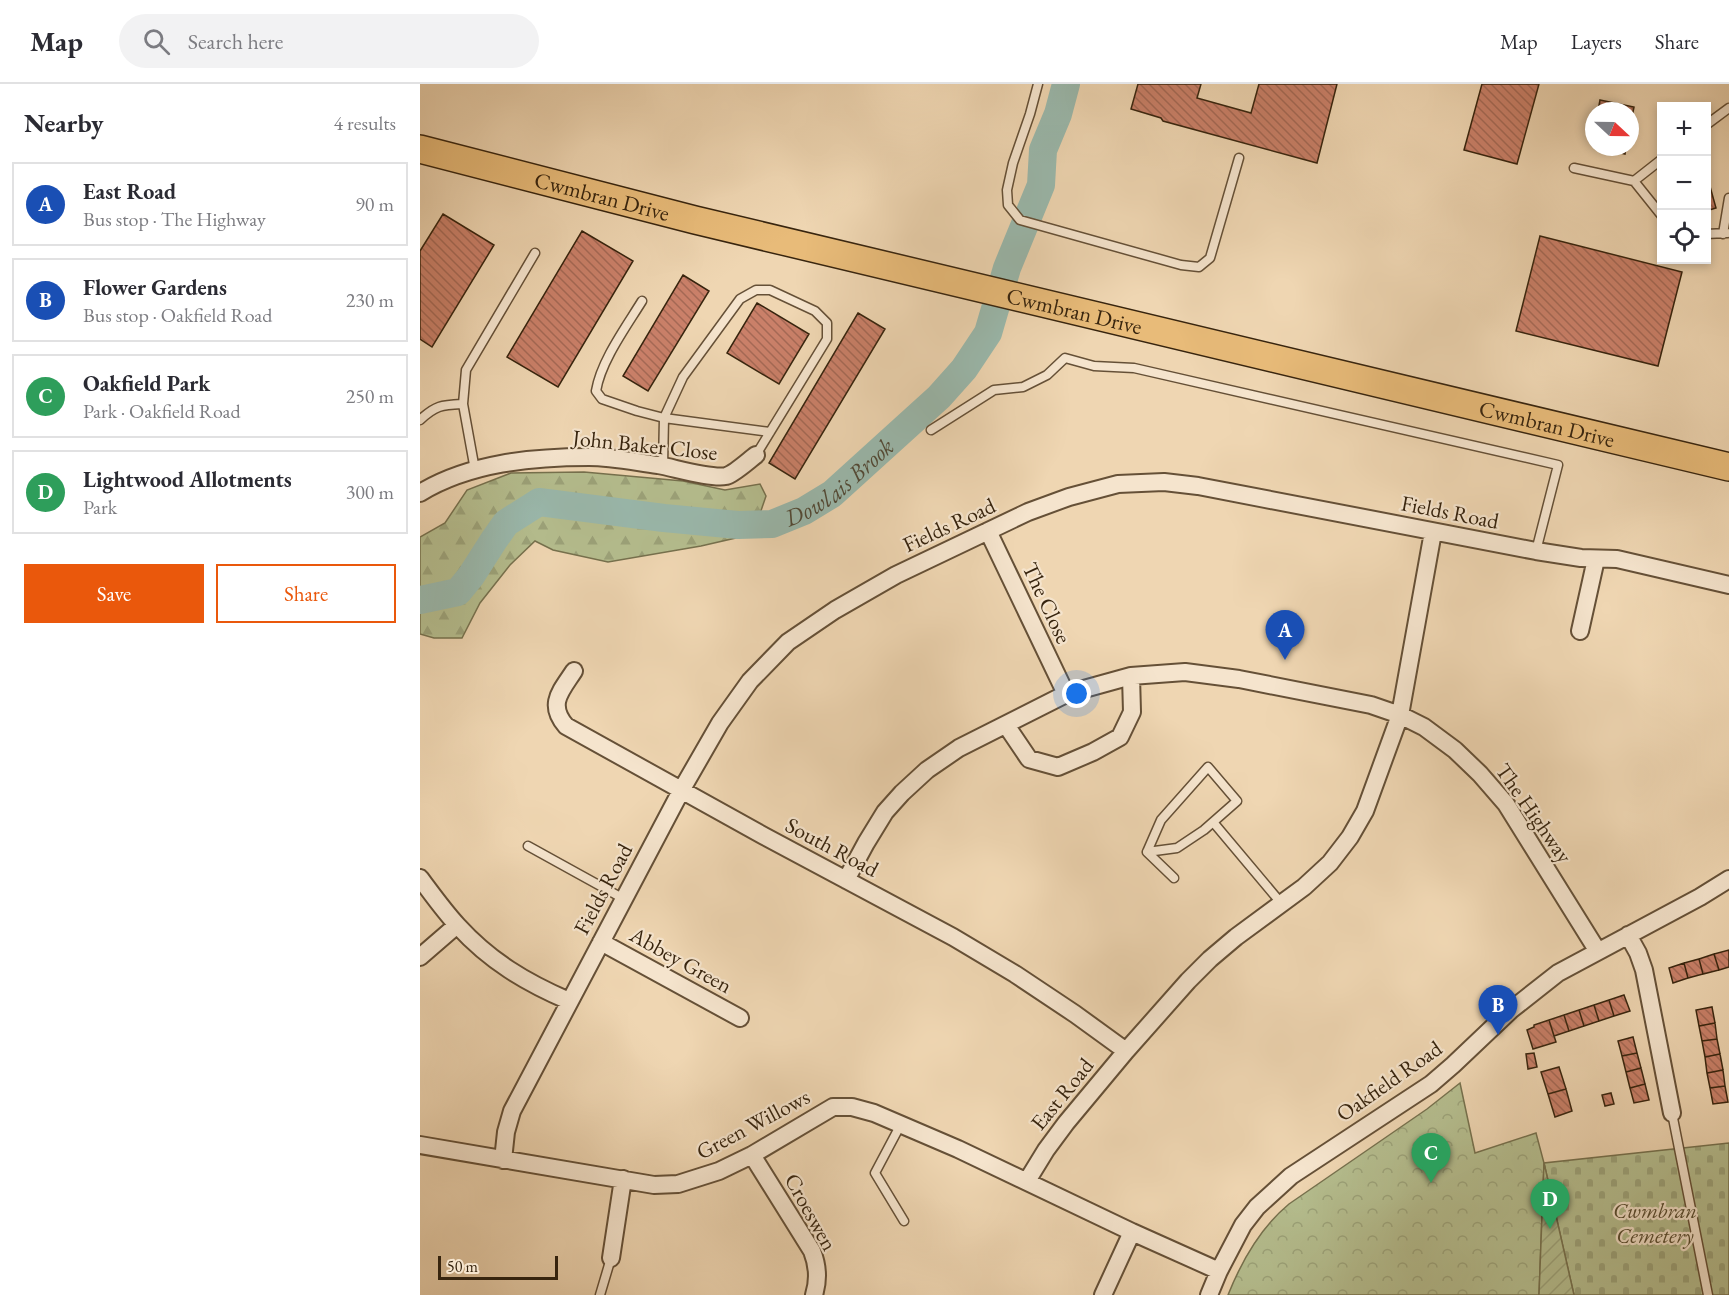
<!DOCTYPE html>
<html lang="en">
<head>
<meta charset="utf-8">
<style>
	body { margin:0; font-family:"EB Garamond",serif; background:#f2f2f3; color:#2b2b33 }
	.controls { position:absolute; right:18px; top:18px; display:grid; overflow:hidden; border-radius:0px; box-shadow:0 3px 9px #0003 }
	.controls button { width:54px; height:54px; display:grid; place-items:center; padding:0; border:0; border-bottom:2px solid #e1e1e2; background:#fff; color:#2b2b33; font:30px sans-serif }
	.compass { position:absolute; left:1165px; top:18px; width:54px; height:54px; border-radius:50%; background:#fff; box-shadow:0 3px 9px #0003; rotate:112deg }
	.scale { position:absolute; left:18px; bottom:15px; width:120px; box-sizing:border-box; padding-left:6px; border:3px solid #37240e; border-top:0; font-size:16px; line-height:21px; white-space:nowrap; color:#37240e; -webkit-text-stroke:4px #f5e4cd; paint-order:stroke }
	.you { position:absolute; left:657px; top:610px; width:21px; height:21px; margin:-15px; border:4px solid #fff; border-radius:50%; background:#1a73e8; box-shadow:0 0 0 9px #1a73e833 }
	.badge { display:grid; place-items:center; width:39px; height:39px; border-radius:50%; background:#ea580c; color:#fff; font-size:20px; font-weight:700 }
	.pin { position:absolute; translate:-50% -50px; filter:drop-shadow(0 2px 3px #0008) }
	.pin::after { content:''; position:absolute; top:32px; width:21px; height:18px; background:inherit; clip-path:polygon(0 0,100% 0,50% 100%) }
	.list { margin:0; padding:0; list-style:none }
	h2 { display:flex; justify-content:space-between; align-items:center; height:78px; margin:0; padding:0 24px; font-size:26px }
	h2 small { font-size:20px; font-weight:400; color:#7c7c81 }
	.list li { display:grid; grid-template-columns:39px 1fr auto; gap:18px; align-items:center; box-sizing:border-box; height:84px; margin:0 12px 12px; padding:0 12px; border:2px solid #e1e1e2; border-radius:0px }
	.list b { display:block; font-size:22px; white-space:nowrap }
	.list p { margin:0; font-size:20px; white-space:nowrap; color:#7c7c81 }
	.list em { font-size:20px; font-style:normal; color:#7c7c81 }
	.actions { display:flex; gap:12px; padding:18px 24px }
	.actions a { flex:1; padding:14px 0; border:2px solid #ea580c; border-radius:0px; text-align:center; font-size:21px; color:#ea580c }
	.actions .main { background:#ea580c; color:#fff }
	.icon { flex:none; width:33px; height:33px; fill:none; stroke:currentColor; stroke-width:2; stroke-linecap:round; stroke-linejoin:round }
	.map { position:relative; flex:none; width:1309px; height:1211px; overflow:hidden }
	header { display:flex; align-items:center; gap:36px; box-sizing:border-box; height:84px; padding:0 30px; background:#fff; border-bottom:2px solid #e1e1e2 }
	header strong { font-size:28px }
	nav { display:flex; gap:33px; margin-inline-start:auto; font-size:21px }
	.search { width:420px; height:54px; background:#f2f2f3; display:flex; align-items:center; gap:15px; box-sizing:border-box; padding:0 21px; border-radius:33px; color:#7c7c81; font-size:22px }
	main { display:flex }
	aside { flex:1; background:#fff }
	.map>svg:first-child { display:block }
	.forest { fill:url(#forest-firs); stroke:#76714e; stroke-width:1.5 }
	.cemetery { fill:url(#cemetery-stones); stroke:#76714e; stroke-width:1.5 }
	.park { fill:url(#park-crowns); stroke:#76714e; stroke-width:1.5 }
	.garden { fill:url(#garden-furrows); stroke:#76714e; stroke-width:1.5 }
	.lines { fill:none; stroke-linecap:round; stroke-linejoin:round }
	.river { stroke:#9ab9ad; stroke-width:28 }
	.building { fill:url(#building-back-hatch); stroke:#37240e; stroke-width:1.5 }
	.lane-casing { stroke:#655037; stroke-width:11 }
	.street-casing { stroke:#655037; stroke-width:20 }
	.primary-casing { stroke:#37240e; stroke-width:30 }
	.lane { stroke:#f5e4cd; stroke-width:8 }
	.street { stroke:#f5e4cd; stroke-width:16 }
	.primary { stroke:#e8bb79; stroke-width:27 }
	.labels { text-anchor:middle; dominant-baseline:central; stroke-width:4.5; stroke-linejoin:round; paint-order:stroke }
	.street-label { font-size:22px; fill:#37240e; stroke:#f5e4cd }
	.park-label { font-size:22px; font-style:italic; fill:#564a2e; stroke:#f5e4cd }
	.water-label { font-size:24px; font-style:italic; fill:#504936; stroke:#f5e4cd }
</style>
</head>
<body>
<header>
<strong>Map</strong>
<div class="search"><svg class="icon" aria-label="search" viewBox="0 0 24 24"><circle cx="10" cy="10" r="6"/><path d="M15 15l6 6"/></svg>Search here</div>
<nav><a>Map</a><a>Layers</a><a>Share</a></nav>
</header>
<main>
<aside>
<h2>Nearby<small>4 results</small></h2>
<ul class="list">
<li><span class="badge" style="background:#1a4fb4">A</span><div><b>East Road</b><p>Bus stop · The Highway</p></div><em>90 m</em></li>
<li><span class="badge" style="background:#1a4fb4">B</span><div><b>Flower Gardens</b><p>Bus stop · Oakfield Road</p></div><em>230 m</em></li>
<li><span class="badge" style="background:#2e9e5b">C</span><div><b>Oakfield Park</b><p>Park · Oakfield Road</p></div><em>250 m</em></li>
<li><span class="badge" style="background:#2e9e5b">D</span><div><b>Lightwood Allotments</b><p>Park</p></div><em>300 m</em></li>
</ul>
<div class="actions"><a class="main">Save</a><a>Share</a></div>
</aside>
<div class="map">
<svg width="1309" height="1211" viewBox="0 0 1309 1211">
	<defs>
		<pattern id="forest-firs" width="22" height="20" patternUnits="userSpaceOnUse" patternTransform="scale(1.5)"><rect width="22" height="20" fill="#b5be8f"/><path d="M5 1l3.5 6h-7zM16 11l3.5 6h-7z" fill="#9ca37a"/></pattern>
		<pattern id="cemetery-stones" width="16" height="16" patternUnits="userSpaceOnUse" patternTransform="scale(1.5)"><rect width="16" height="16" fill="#b5be8f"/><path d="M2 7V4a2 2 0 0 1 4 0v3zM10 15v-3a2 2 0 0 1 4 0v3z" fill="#9ca37a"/></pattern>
		<pattern id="park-crowns" width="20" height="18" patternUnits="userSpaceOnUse" patternTransform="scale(1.5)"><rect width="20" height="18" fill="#b5be8f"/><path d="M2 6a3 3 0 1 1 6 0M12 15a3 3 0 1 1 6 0" fill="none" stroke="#9ca37a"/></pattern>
		<pattern id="garden-furrows" width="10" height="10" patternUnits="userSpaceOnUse" patternTransform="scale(1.5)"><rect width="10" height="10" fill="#b5be8f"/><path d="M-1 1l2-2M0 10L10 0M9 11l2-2" fill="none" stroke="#9ca37a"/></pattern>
		<pattern id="building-back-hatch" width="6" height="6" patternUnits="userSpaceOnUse" patternTransform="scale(1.5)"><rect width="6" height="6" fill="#ca8069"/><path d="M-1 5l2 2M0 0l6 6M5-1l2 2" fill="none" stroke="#a56955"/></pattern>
	</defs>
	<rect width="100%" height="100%" fill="#efd6b2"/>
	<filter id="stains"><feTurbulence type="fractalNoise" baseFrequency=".00333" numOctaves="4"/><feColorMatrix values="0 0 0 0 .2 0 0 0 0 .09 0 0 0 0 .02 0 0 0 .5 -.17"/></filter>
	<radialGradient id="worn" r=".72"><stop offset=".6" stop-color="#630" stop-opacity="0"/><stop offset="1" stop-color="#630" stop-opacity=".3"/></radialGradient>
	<path class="forest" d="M164 388 263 397 305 406 340 400 346 412 333 450 281 462 188 478 133 466 115 457 90 481 60 519 42 554H14L0 550V453L25 439 47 406 91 389Z"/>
	<path class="cemetery" d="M1309 1059V1211H1154L1124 1079Z"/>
	<path class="park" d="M1040 999 1055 1069 1116 1049 1124 1079 1119 1211H808C822 1176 840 1144 869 1120L1007 1025Z"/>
	<path class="garden" d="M1124 1079 1154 1211H1119Z"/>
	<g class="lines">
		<path class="river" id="s1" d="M0 516 38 508 51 492 74 456 86 439 119 418 244 434 318 441 352 440 384 427 412 410 519 313 544 285 568 249 587 184 621 101 623 66 638 30 646 0"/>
	</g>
	<path class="building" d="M718 0H781L777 14 831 29 839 0H917L897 79 743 37 741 34 711 25Z
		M1062 0H1119L1097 80 1044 66Z
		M1180 16 1214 23 1210 43V27H1178Z
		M1176 63H1206L1205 70Z
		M1286 88 1296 124 1286 127Z
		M23 130 74 161 12 263 0 255V167Z
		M162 147 213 177 138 303 87 273Z
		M1120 152 1262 188 1238 282 1096 247Z
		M263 191 289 207 228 307 203 292Z
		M337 219 389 250 359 300 307 269Z
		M438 229 465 245 375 395 349 379Z
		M1309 866V883L1299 886 1294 870Z
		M1294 870 1299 886 1283 890 1279 875Z
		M1279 875 1283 890 1268 894 1264 879Z
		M1264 879 1268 894 1253 899 1249 884Z
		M1204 911 1210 927 1194 932 1189 916Z
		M1189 916 1194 932 1179 937 1174 921Z
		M1174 921 1179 937 1164 942 1159 926Z
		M1292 923 1295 939 1279 942 1276 926Z
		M1159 926 1164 942 1149 947 1144 931Z
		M1144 931 1149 947 1134 952 1129 936Z
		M1129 936 1136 958 1113 965 1107 946 1114 943V941Z
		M1295 939 1297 955 1282 957 1279 942Z
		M1213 953 1217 969 1202 972 1198 957Z
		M1297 955 1300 970 1285 973 1282 957Z
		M1114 969 1117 983 1108 985 1106 970Z
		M1217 969 1221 984 1206 988 1202 972Z
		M1300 970 1303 986 1287 989 1285 973Z
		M1139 983 1146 1005 1128 1010 1121 988Z
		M1221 984 1225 1000 1210 1004 1206 988Z
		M1303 986 1305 1002 1290 1004 1287 989Z
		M1225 1000 1229 1016 1214 1019 1210 1004Z
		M1305 1002 1308 1018 1293 1020 1290 1004Z
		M1146 1005 1152 1027 1135 1033 1128 1010Z
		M1191 1009 1194 1020 1185 1022 1182 1011Z"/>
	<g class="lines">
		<g class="lane-casing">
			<path id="lane" d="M618 0 610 30 593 79 587 106 588 121 600 136 761 181 779 183 790 174 819 74
				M1286 41 1309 24
				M1154 84 1214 97 1242 75
				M1214 97 1242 132
				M1286 150 1307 149
				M1303 150 1309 114
				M222 217C206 243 181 277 176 307L182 315 217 327 244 334 350 348
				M0 336C16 321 22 321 43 320
				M511 346 574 306 603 303 627 291 645 274 674 282 714 284 1138 381 1116 467
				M243 382 244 334 263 293 320 215 336 206H350L395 227 407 239V255L336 371
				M55 386 43 320 46 286 115 169
				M793 738 861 819
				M108 762 204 815
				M727 768 757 764 784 746 817 717 788 683 741 736 727 768 754 794
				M1252 1029 1288 1211
				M481 1040 455 1089 484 1137
				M180 1211 191 1174"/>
		</g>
		<g class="street-casing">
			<path id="street" d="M0 409C49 379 112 373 169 373 192 373 215 378 238 381 255 384 291 395 306 392 314 390 329 376 336 371
				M568 447 646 610
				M1160 547 1176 475
				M154 587C141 607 127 620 146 642L344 752 533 853 595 890 655 930 706 967
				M586 641 609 675 638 683 673 668 700 653 712 628 711 592
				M0 794C12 810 24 827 38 842 70 877 105 898 149 917
				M426 796 446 759 465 728 482 709 507 686 539 664 646 610 711 592 765 588 819 595 951 621 980 631 1004 643 1035 666 1060 690 1086 720 1177 866
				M1208 851 1218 869 1224 886 1252 1029
				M181 858 320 934
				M0 873 37 841
				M0 1061 234 1101 258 1100 299 1087 332 1071 413 1023H432L454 1029 538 1065 712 1148 799 1187
				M332 1071 392 1167C398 1182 399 1195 394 1211
				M83 1076 86 1048 92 1027 262 705 300 639 330 597 368 558 415 526 476 491 608 428 649 413 698 400 744 398 778 402 1116 467 1161 474 1197 475 1309 501
				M607 1097 626 1066 646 1039 706 967 768 897 790 875 816 853 884 803 910 779 930 753 945 727 980 631 1013 448
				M191 1174 203 1095
				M683 1211 712 1148
				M789 1211 799 1187 823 1141 837 1123 871 1092 1011 1000 1033 981 1091 926 1138 889 1280 813 1309 795"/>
		</g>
		<g class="primary-casing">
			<g id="primary">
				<path id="s2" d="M0 65 275 136 1309 383"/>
			</g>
		</g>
		<use href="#lane" class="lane"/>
		<use href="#street" class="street"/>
		<use href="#primary" class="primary"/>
	</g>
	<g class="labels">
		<g class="street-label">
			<text stroke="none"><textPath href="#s2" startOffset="188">Cwmbran Drive</textPath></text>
			<text stroke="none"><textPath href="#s2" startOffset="674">Cwmbran Drive</textPath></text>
			<text stroke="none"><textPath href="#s2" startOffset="1160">Cwmbran Drive</textPath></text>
			<text transform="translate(225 361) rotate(6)">John Baker Close</text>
			<text transform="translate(1030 428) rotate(11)">Fields Road</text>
			<text transform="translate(529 441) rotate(-25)">Fields Road</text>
			<text transform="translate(627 519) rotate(65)">The Close</text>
			<text transform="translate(1114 729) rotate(55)">The Highway</text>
			<text transform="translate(412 763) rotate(28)">South Road</text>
			<text transform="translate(183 805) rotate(-62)">Fields Road</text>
			<text transform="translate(261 876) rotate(29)">Abbey Green</text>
			<text transform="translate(969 997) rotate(-35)">Oakfield Road</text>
			<text transform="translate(642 1010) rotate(-51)">East Road</text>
			<text transform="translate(333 1040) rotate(-28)">Green Willows</text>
			<text transform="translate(391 1128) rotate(61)">Croeswen</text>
		</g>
		<g class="park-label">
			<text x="1235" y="1126">Cwmbran<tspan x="1235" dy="25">Cemetery</tspan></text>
		</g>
		<g class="water-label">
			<text stroke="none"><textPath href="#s1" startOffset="476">Dowlais Brook</textPath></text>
		</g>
	</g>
	<rect width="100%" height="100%" filter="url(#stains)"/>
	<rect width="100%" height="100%" fill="url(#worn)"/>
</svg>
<div class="controls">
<button>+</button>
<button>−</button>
<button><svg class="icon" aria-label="locate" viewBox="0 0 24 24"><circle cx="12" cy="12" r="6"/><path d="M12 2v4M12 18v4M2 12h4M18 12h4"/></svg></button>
</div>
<svg class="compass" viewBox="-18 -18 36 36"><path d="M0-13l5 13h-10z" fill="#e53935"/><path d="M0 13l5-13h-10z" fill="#7c7c81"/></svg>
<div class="scale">50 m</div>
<div class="you"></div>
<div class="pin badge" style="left:865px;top:576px;background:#1a4fb4">A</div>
<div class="pin badge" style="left:1078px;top:951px;background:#1a4fb4">B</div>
<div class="pin badge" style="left:1011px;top:1099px;background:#2e9e5b">C</div>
<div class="pin badge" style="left:1130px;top:1145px;background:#2e9e5b">D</div>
</div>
</main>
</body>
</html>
